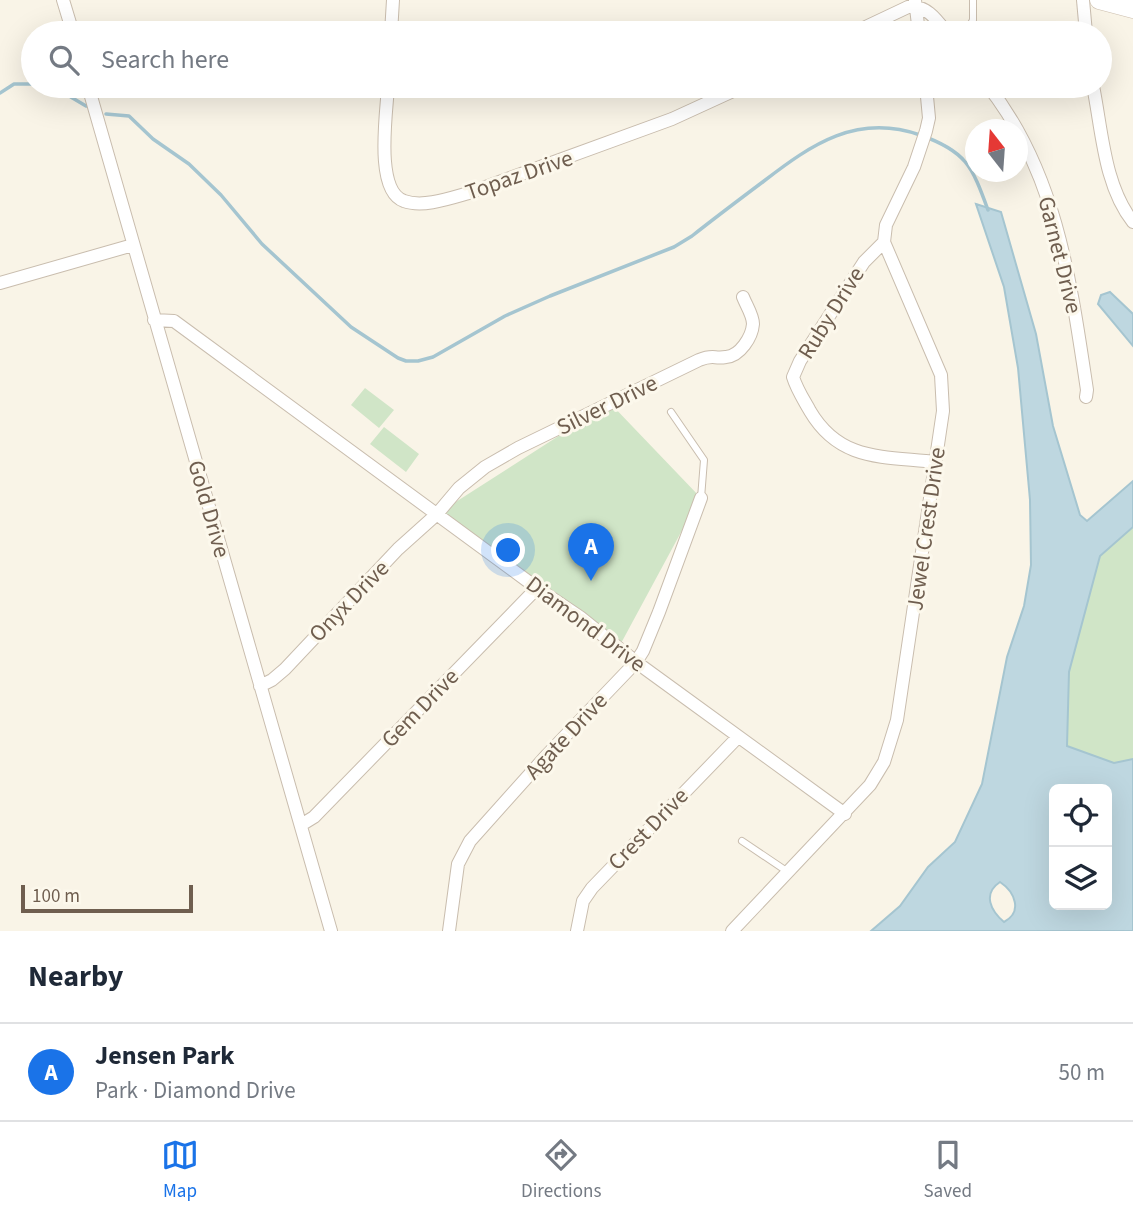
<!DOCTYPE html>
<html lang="en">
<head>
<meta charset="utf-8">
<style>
	body { margin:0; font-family:"Source Sans 3",sans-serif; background:#f2f2f3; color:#1f2937 }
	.controls { position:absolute; right:21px; bottom:21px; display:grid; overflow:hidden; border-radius:10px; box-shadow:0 7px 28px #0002 }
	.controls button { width:63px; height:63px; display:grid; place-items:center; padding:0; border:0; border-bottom:2px solid #e0e1e3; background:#fff; color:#1f2937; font:35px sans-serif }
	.compass { position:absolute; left:965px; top:119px; width:63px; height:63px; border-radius:50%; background:#fff; box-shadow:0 7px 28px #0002; rotate:343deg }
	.scale { position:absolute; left:21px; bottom:18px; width:172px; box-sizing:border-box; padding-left:7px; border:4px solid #6f5e4f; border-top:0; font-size:19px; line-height:24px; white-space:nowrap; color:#6f5e4f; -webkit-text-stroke:5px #fcf8ec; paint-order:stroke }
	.you { position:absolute; left:509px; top:551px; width:24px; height:24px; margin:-18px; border:5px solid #fff; border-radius:50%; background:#1a73e8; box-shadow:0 0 0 10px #1a73e833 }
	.badge { display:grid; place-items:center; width:46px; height:46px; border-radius:50%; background:#1a73e8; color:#fff; font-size:23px; font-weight:700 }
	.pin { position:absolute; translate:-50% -58px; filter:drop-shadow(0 2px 4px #0008) }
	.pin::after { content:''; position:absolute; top:37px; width:24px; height:21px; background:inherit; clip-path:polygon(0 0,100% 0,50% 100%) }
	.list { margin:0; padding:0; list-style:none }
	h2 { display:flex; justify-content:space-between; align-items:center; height:91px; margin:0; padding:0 28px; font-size:30px }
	h2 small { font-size:23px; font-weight:400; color:#747a83 }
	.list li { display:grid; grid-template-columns:46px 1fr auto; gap:21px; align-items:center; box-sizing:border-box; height:98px; padding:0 28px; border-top:2px solid #e0e1e3 }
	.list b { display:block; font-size:26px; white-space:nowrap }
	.list p { margin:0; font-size:23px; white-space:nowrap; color:#747a83 }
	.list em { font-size:23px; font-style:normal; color:#747a83 }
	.icon { flex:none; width:38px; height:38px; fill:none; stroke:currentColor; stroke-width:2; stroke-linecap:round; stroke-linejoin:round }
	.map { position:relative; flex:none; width:1133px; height:931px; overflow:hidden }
	.search { position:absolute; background:#fff; box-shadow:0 7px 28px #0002; left:21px; right:21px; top:21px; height:77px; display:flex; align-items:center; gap:18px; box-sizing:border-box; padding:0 24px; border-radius:38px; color:#747a83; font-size:26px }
	.sheet { height:189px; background:#fff }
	nav { display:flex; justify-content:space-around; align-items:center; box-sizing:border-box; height:98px; border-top:2px solid #e0e1e3; background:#fff; font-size:19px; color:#747a83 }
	nav a { display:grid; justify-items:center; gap:4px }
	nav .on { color:#1a73e8 }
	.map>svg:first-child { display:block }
	.green { fill:#d0e5c7 }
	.water { fill:#bed7e0; stroke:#a5c5d0; stroke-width:2; fill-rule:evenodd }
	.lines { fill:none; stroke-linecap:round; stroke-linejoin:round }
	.stream { stroke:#a5c5d0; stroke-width:3.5 }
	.lane-casing { stroke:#c9bdae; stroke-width:8 }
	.street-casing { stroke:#c9bdae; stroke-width:14 }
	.secondary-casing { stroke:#ccbead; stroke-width:19 }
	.lane { stroke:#fff; stroke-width:6 }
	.street { stroke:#fff; stroke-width:12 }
	.secondary { stroke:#fff; stroke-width:18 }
	.labels { text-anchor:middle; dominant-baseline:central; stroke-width:6; stroke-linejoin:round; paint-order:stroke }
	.street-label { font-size:23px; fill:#6f5e4f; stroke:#fcf8ec }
</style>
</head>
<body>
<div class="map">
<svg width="1133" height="931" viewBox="0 0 1133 931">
	<rect width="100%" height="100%" fill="#f9f4e7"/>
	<path class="green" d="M365 388 394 410 379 428 351 405Z
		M610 403 700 497 619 647 437 514Z
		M384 427 419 454 406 472 370 444Z
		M1133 527V759L1114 763 1067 747 1069 672 1100 556Z"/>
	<path class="water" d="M976 204 1001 212 1036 334 1053 426 1080 515 1087 521 1133 481V527L1100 556 1069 672 1067 746 1114 763 1133 759V931H871L900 906 928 867 955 842 982 784 1007 657 1024 606 1031 565 1030 500 1018 368 1004 287ZM1054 789H1107V905H1054ZM1000 882C1015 892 1023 912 1004 922 991 911 982 894 1000 882Z
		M1110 292 1133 314V346L1098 304 1101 295Z"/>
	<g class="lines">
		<path class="stream" d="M42 86 59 90 86 106
			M0 93 14 84H33
			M106 114 129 116 153 139 189 164 221 195 262 244 351 327 398 358 406 361H418L433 357 505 316 550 296 674 247 692 236C716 217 740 199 764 181 812 144 857 113 920 135 966 151 972 166 988 210"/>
		<g class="lane-casing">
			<path id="lane" d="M966 33 973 20V0
				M671 412 704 460 701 498
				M742 841 788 872"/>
		</g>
		<g class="street-casing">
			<path id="street" d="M63 0 73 33
				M915 0 919 33
				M1083 0 1086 33
				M391 33 393 0
				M853 33 908 7C926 4 937 20 947 33
				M88 86 331 931
				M388 86C387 110 374 191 404 201 423 208 451 198 469 193L672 119 744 86
				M988 86C1057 173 1071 284 1087 390L1086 397
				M1093 86C1102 130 1104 186 1133 222
				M884 242 864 262 800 361 793 377C797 390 804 400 810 411 840 462 884 456 936 462
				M0 283 133 245
				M154 320 174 321 537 588 580 617 636 662 845 814
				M260 686 272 680 285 669 398 549 437 514 459 488 485 467 518 448 699 360C714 354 713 359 726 357 740 356 752 337 753 324 753 315 746 305 743 297
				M301 825 314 817 537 588
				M449 931 458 864 470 841 547 755 636 662 643 651 659 612 701 498
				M577 931 583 901 592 888 738 737
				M732 931 870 785 884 762 897 720 943 411 941 375 884 242 886 225 914 167 926 131 929 118 926 86"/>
		</g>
		<g class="secondary-casing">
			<path id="secondary" d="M1099 0 1133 9"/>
		</g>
		<use href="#lane" class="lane"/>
		<use href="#street" class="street"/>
		<use href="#secondary" class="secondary"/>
	</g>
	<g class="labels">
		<g class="street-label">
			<text transform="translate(519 175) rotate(-19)">Topaz Drive</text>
			<text transform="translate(1060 255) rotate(76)">Garnet Drive</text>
			<text transform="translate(831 313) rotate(-58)">Ruby Drive</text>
			<text transform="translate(607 405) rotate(-26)">Silver Drive</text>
			<text transform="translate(209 509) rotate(74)">Gold Drive</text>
			<text transform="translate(926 529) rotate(-82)">Jewel Crest Drive</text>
			<text transform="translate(349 601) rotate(-46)">Onyx Drive</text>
			<text transform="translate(586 624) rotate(37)">Diamond Drive</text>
			<text transform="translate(420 708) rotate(-46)">Gem Drive</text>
			<text transform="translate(566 736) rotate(-47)">Agate Drive</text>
			<text transform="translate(648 829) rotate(-46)">Crest Drive</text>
		</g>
	</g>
</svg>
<div class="controls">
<button><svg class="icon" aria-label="locate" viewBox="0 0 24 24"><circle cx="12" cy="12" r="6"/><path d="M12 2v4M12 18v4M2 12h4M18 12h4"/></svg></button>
<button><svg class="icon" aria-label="layers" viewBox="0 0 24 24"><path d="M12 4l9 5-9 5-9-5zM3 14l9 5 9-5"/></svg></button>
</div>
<svg class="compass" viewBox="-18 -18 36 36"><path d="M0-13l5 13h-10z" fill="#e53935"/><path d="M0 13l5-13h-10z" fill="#747a83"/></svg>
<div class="scale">100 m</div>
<div class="you"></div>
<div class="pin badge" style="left:591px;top:581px">A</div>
<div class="search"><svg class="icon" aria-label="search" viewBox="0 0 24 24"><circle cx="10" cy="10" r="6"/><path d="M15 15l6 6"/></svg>Search here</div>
</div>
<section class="sheet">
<h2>Nearby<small></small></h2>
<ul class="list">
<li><span class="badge">A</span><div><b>Jensen Park</b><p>Park · Diamond Drive</p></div><em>50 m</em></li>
</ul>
</section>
<nav>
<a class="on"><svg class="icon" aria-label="map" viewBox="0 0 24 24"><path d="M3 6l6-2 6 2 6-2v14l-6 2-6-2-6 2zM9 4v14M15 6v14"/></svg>Map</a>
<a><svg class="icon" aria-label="directions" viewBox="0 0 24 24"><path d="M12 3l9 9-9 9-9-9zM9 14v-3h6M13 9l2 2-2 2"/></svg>Directions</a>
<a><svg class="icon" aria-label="saved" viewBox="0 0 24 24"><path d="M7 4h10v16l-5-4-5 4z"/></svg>Saved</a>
</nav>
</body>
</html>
